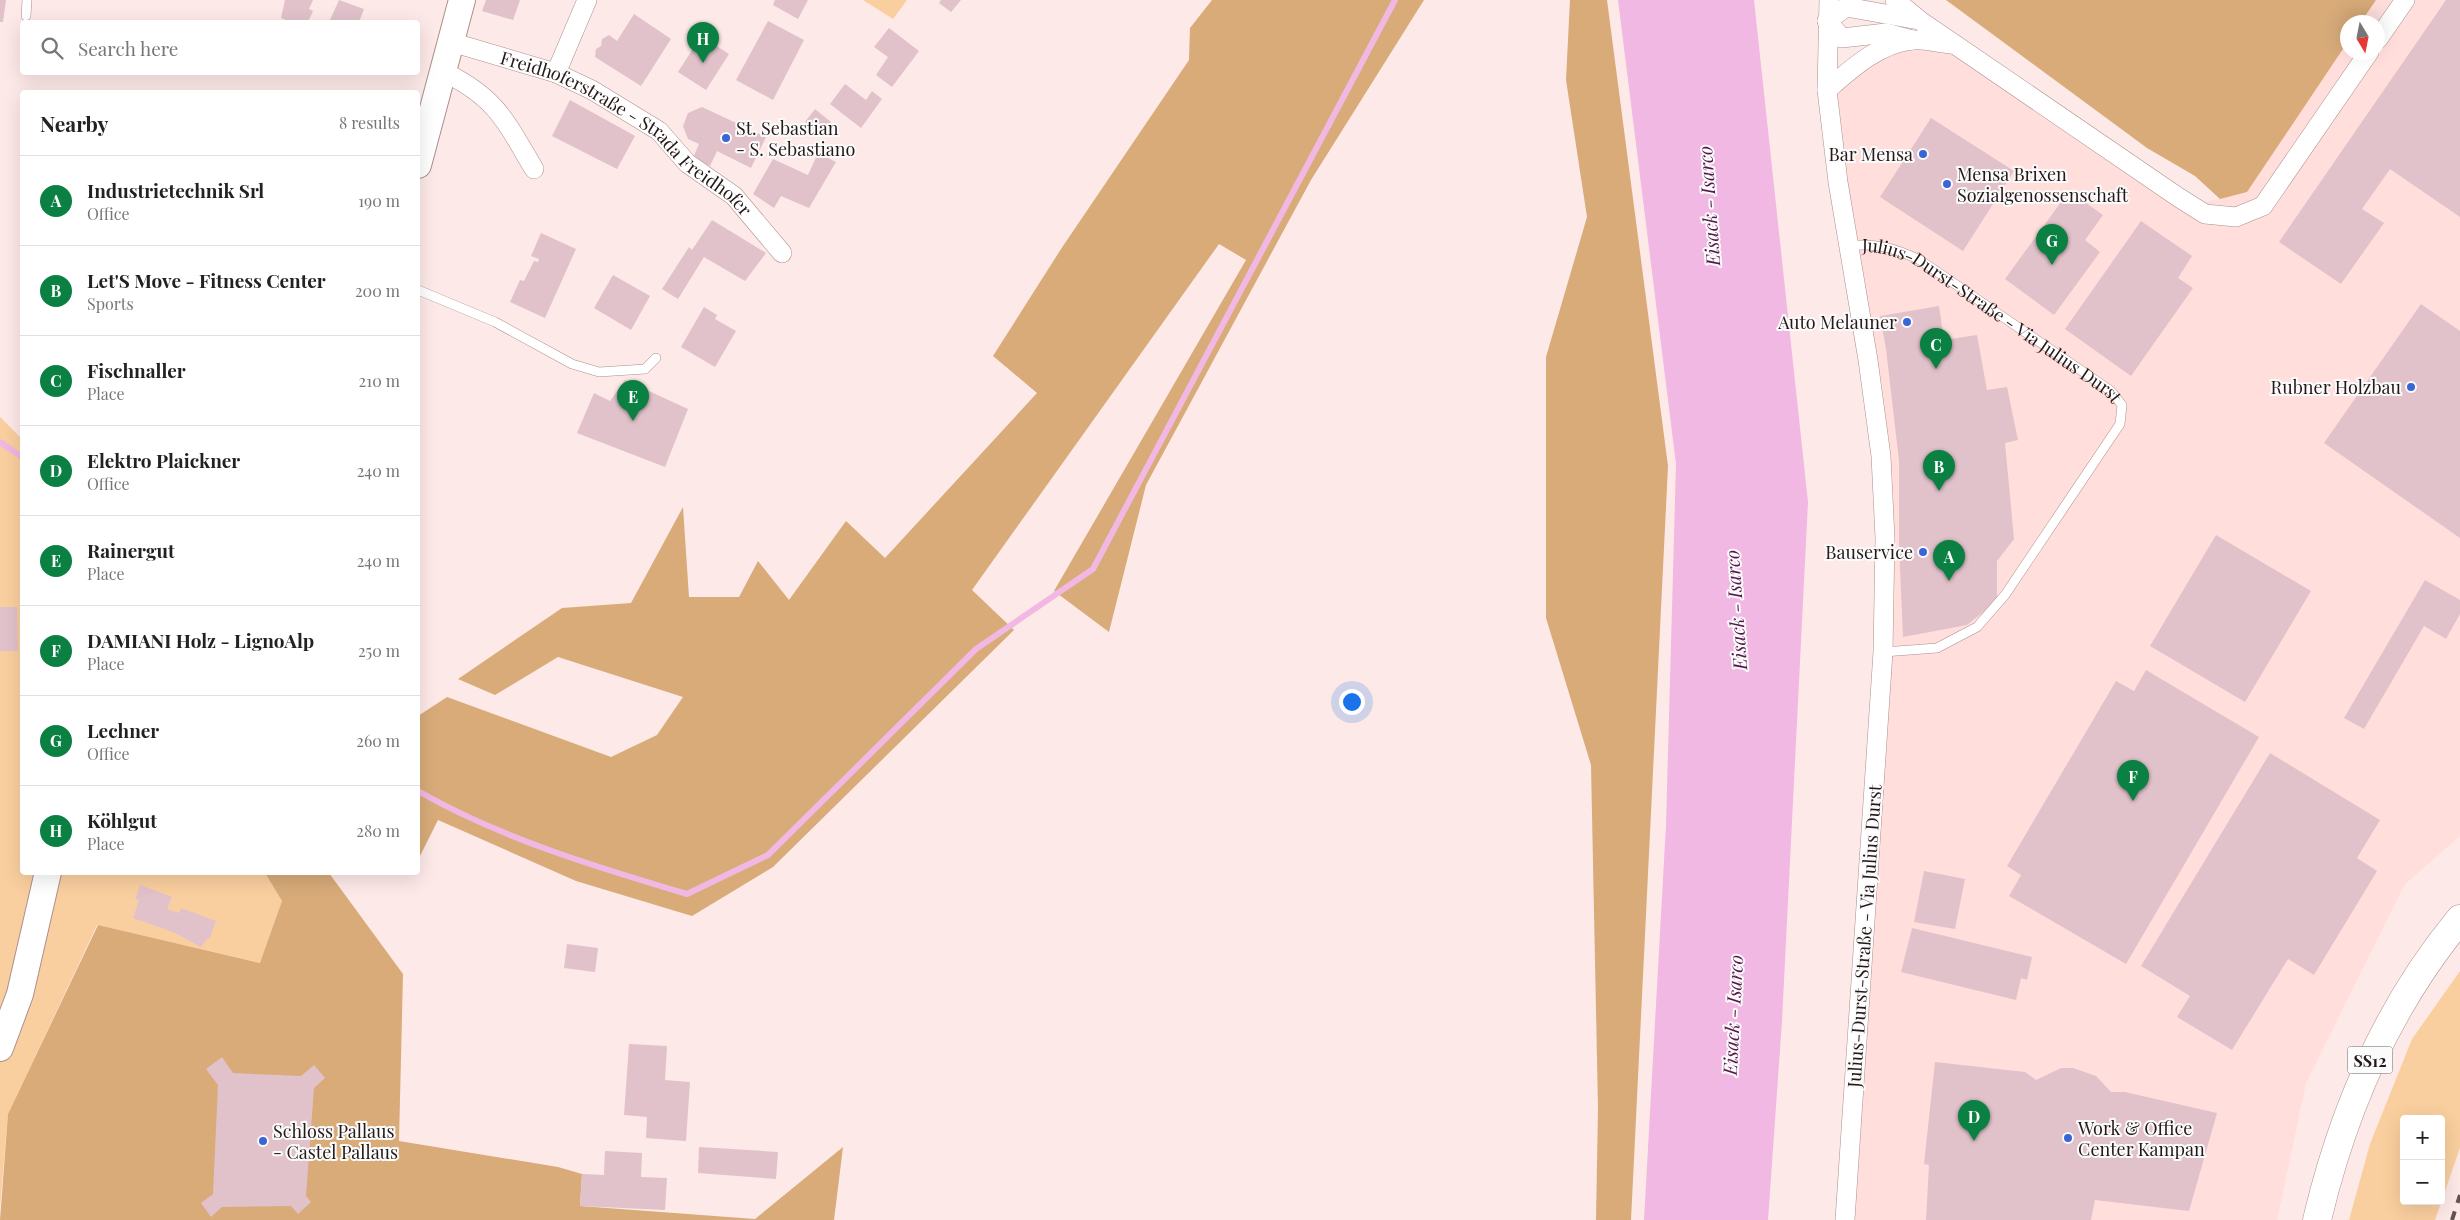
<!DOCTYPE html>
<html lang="en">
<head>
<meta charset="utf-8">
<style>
	body { margin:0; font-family:"Playfair Display",serif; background:#f6f6f6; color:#222 }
	.controls { position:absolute; right:15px; bottom:15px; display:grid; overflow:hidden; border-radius:5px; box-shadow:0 5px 20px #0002 }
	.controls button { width:45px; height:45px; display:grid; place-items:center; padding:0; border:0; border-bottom:1px solid #e0e0e0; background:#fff; color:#222; font:25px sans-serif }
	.compass { position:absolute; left:2340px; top:15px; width:45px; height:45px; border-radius:50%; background:#fff; box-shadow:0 5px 20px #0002; rotate:170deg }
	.you { position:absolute; left:1351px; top:701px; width:18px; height:18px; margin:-12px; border:4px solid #fff; border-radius:50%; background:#1a73e8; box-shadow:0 0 0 8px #1a73e833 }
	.badge { display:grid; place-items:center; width:32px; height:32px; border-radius:50%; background:#0b8043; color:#fff; font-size:16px; font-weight:700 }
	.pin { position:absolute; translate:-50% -41px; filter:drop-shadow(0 1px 2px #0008) }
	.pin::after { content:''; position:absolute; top:26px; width:18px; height:15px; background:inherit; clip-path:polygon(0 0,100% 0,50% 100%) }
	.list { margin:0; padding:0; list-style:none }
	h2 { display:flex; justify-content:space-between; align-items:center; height:65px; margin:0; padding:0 20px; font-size:21px }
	h2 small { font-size:16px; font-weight:400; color:#767676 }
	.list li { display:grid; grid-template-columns:32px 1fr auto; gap:15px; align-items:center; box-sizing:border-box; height:90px; padding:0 20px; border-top:1px solid #e0e0e0 }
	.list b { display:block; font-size:19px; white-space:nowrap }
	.list p { margin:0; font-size:16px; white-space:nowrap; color:#767676 }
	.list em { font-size:16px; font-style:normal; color:#767676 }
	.icon { flex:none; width:28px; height:28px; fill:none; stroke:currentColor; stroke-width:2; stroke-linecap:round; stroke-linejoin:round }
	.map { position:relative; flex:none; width:2460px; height:1220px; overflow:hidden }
	.search { position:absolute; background:#fff; box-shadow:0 5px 20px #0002; left:20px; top:20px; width:400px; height:55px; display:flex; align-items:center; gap:12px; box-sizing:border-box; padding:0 18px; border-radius:5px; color:#767676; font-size:19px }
	.panel { position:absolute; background:#fff; box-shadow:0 5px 20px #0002; left:20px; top:90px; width:400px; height:785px; border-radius:5px }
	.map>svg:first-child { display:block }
	.built { fill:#ffdedc }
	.green { fill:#facf9f; fill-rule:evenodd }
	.forest { fill:#d8ab79 }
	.water { fill:#f0b8e2 }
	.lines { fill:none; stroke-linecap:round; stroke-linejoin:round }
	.stream { stroke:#f0b8e2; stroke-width:6 }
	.building { fill:#e1c2cb }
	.lane-casing { stroke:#ac8f8d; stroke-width:10 }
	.street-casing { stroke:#ac8f8d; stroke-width:20 }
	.secondary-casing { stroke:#ac8f8d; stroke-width:28 }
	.primary-casing { stroke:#ac8f8d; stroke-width:29 }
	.lane { stroke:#fff; stroke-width:9 }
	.street { stroke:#fff; stroke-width:19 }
	.secondary { stroke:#fff; stroke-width:26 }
	.primary { stroke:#fff; stroke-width:28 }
	.rail { stroke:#625453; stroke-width:4; stroke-dasharray:9 9; stroke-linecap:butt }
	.poi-dot { fill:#3a65d6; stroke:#fbfbfb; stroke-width:2 }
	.labels { text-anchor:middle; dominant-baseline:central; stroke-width:4; stroke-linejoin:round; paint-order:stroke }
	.shield { fill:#fbfbfb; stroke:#645d5c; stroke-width:1 }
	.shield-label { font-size:16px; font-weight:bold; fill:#241918 }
	.poi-label { font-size:18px; fill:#241918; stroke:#fbfbfb; text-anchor:start }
	.street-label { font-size:18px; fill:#241918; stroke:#fbfbfb }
	.water-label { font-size:19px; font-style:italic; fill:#57174c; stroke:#fbfbfb }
</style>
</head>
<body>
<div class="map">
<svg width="2460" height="1220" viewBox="0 0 2460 1220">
	<rect width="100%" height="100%" fill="#fde9e7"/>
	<path class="built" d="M2376 0H2460V836L2405 884 2306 1083 2277 1220H1845L1885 538 1827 90 1888 47 1952 44 2202 203 2247 192 2347 43 2348 52H2378V22H2361Z"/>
	<path class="green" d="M863 0H907L893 19Z
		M0 417 22 439V872L265 873 282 901 261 963 97 925 8 1114 0 1207Z
		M2460 971V1148L2435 1220H2349L2370 1144 2412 1039ZM2404 1119H2441V1201H2404Z"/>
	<path class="forest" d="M1212 0H1424L1311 180 1146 485 1109 632 1054 591 1246 260 1219 244 972 590 1014 630 773 867 692 916 576 881 438 820 418 860V716L447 697 611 757 657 735 683 697 558 657 495 695 458 679 562 608 631 603 683 507 689 597H739L758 561 789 600 846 521 885 558 1037 393 993 356 1061 249 1189 60 1190 28Z
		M1570 0H1607L1668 466 1631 1220H1596L1598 1108 1591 765 1546 618V357L1587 217 1566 80Z
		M1946 0H2376L2361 22H2348L2347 43 2247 192 2220 199 2195 176 2147 148Z
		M265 873H329L403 974 399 1141 558 1167 582 1174 580 1206 755 1219 843 1147 834 1220H0L8 1114 98 925 260 963 282 901Z"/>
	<path class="water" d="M1618 0H1754L1808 502 1782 1021 1768 1220H1644L1666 825 1676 464Z"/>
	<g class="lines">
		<path class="stream" d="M0 442 22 457
			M418 791C500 838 596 867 687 894L768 855 976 649 1093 569 1395 0"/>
	</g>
	<path class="building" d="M0 0H6L3 22H0Z
		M285 0H313L309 9 313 11 308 22H291L281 18Z
		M339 0 364 9 359 22H329Z
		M486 0H520L513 20 482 11Z
		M775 0H808L798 19 773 5Z
		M941 0H961L951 12 939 3Z
		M2446 0H2460V217L2390 169 2362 209 2384 223 2341 284 2279 242Z
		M634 14 671 39 641 86 595 57 596 49 601 46 602 39 609 35 617 41Z
		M768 21 804 40 773 100 736 80Z
		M889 28 919 51 892 87 876 75 888 57 874 47Z
		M701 36 729 54 706 90 678 72Z
		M845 84 866 100 872 91 882 99 861 128 830 104Z
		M570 100 635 136 617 169 552 136Z
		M702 107 766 137 751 168 717 151 710 166 693 158 699 144 688 139 683 126 688 113Z
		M815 109 831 122 822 134 805 122Z
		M1931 118 2014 171 1963 251 1880 197Z
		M818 153 836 162 809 208 781 196 774 208 753 194 773 159 808 175Z
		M2069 191 2103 215 2085 240 2100 252 2054 315 2005 279Z
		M712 220 766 253 745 281 704 257 678 299 662 289 689 247 692 250Z
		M2141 221 2192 256 2178 278 2193 288 2131 376 2065 329Z
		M541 233 576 249 545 318 510 302 520 280 524 281 534 261 538 262 539 259 531 256Z
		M613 275 650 296 631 330 594 308Z
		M2421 304 2460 331V538L2324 443Z
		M1939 306 1944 340 1977 335 1987 390 2007 387 2018 440 2005 443 2014 539 1997 561V601L1967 625 1903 637 1899 545V461L1886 349 1880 316Z
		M704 307 717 315 715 319 736 331 715 367 681 347Z
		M625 380 688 409 665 467 577 433 594 393 610 401Z
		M2216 535 2311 591 2245 702 2150 646Z
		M2425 580 2460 600V614L2446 639 2424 626 2364 729 2344 718Z
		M0 607H17L18 651H0Z
		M2146 670 2259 737 2126 964 2009 896 2021 875 2007 866 2116 681 2134 691Z
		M2270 753 2380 820 2357 858 2377 871 2314 975 2288 959 2232 1050 2177 1017 2190 996 2141 966Z
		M1924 871 1965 879 1955 929 1914 922Z
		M140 885 172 897 167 909 179 913 181 908 216 921 210 938H208L201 947 173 932 133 918 139 900 135 899Z
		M1912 928 2032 957 2027 980 2021 978 2016 1000 1901 972Z
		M567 944 598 948 595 972 564 968Z
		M629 1044 667 1046 665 1080 690 1082 686 1141 646 1138 647 1117 624 1115Z
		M222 1057 233 1073 301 1076 314 1065 325 1078 314 1088 306 1196 311 1202 298 1214 291 1206 222 1207 211 1217 201 1203 213 1194 218 1085 206 1069Z
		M1935 1062 2025 1072 2036 1080 2061 1068H2073L2096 1076 2111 1092H2125L2217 1113 2189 1211 2095 1200 2091 1220H1926L1929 1165 1924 1164Z
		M699 1147 778 1152 776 1179 698 1173Z
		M605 1151 642 1153 641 1177 667 1178 665 1210 580 1206 582 1174 604 1175Z"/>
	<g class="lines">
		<g class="lane-casing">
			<g id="lane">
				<path d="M26 16 27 0"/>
				<path id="s1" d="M1849 246C1876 242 1896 249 1920 260L2111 391 2122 405 2120 424 2005 595 1977 627 1937 648 1883 652"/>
				<path d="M418 290 495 322 572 364 599 372 645 369 656 358"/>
			</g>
		</g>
		<g class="street-casing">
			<g id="street">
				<path d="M1829 0 1827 90 1838 182 1868 360 1881 456 1885 538 1883 652 1845 1220"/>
				<path d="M1895 0 1918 19"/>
				<path d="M1827 21 1846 7 1919 20 2178 197 2205 214 2236 217 2263 206 2369 52"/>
				<path d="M1827 21 1842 38 1886 33 1912 40"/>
				<path d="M2378 39 2405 0"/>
				<path id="s2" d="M451 42 556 73 592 90 659 131 687 163 734 196 782 253"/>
				<path d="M442 71C496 97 505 120 534 169"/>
				<path d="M556 73 587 0"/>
				<path d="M1827 90C1851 69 1879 43 1913 40 1925 39 1939 43 1951 44"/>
			</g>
		</g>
		<g class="secondary-casing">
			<path id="secondary" d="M418 165 462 0
				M0 1048 20 994 48 872"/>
		</g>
		<g class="primary-casing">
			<path id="primary" d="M2317 1220C2343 1110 2387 1007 2460 919"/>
		</g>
		<use href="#lane" class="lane"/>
		<use href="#street" class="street"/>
		<use href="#secondary" class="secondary"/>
		<use href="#primary" class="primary"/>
		<path class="rail" d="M2452 1220 2460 1195"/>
	</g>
	<g class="poi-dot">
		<circle cx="726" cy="138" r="5"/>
		<circle cx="1923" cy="154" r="5"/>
		<circle cx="1947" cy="184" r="5"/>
		<circle cx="1907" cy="322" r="5"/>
		<circle cx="2411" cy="387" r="5"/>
		<circle cx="1923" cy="552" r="5"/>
		<circle cx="2068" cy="1138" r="5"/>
		<circle cx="263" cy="1141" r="5"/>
	</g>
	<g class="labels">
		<rect class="shield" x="2347.5" y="1046.5" width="45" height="27" rx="4"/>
		<g class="shield-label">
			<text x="2370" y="1060">SS12</text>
		</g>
		<g class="poi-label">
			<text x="736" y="128">St. Sebastian<tspan x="736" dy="21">- S. Sebastiano</tspan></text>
			<text x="1913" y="154" text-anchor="end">Bar Mensa</text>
			<text x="1957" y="174">Mensa Brixen<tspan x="1957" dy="21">Sozialgenossenschaft</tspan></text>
			<text x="1897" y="322" text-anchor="end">Auto Melauner</text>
			<text x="2401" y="387" text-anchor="end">Rubner Holzbau</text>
			<text x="1913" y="552" text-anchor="end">Bauservice</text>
			<text x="2078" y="1128">Work &amp; Office<tspan x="2078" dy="21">Center Kampan</tspan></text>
			<text x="273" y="1131">Schloss Pallaus<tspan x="273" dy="21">- Castel Pallaus</tspan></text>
		</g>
		<g class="street-label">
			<text stroke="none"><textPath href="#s2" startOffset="201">Freidhoferstraße - Strada Freidhofer</textPath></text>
			<text stroke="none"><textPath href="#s1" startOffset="165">Julius-Durst-Straße - Via Julius Durst</textPath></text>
			<text transform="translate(1864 936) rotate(-86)">Julius-Durst-Straße - Via Julius Durst</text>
		</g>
		<g class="water-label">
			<text transform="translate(1708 206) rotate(-94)">Eisack - Isarco</text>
			<text transform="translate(1735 610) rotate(-94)">Eisack - Isarco</text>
			<text transform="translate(1732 1015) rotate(-87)">Eisack - Isarco</text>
		</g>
	</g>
</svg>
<div class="controls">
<button>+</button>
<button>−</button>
</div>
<svg class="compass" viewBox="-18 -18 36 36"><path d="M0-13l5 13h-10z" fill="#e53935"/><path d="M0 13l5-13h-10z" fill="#767676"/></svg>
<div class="you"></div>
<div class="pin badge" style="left:1949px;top:581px">A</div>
<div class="pin badge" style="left:1939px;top:491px">B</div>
<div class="pin badge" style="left:1936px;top:369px">C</div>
<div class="pin badge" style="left:1974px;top:1141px">D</div>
<div class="pin badge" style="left:633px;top:421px">E</div>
<div class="pin badge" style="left:2133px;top:801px">F</div>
<div class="pin badge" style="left:2052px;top:265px">G</div>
<div class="pin badge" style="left:703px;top:63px">H</div>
<div class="search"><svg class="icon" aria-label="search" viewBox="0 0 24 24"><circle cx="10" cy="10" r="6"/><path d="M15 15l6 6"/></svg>Search here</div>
<section class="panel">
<h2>Nearby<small>8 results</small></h2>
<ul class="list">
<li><span class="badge">A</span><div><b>Industrietechnik Srl</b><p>Office</p></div><em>190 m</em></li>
<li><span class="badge">B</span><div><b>Let'S Move - Fitness Center</b><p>Sports</p></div><em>200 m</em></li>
<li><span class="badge">C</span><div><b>Fischnaller</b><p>Place</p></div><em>210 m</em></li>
<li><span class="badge">D</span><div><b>Elektro Plaickner</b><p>Office</p></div><em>240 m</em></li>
<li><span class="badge">E</span><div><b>Rainergut</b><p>Place</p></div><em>240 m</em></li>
<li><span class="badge">F</span><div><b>DAMIANI Holz - LignoAlp</b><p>Place</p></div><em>250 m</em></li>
<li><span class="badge">G</span><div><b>Lechner</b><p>Office</p></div><em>260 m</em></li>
<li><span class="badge">H</span><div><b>Köhlgut</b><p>Place</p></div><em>280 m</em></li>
</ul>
</section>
</div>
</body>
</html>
